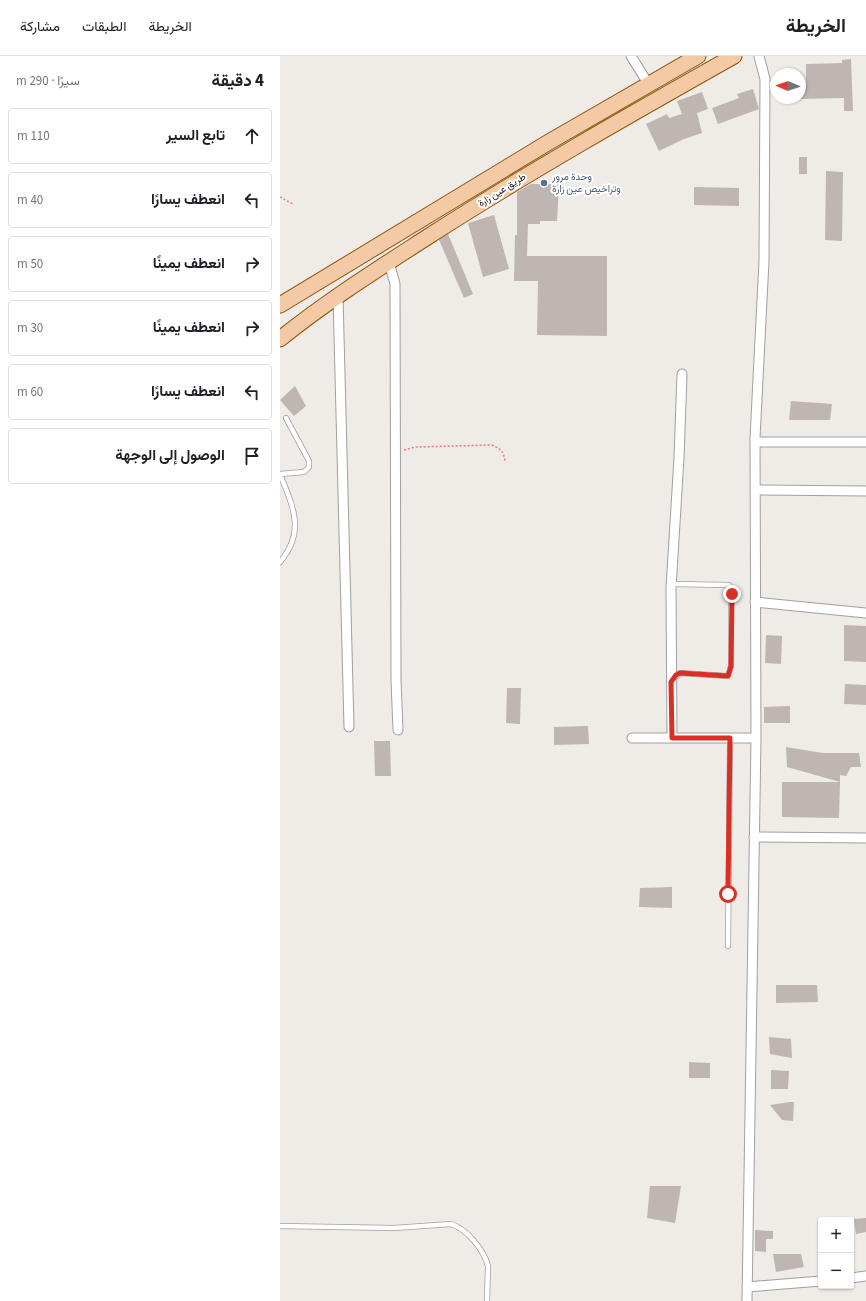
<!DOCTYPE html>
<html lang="ar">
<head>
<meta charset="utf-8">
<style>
	body { margin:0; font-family:"Source Sans 3",Vazirmatn,sans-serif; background:#f2f2f2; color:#202124; direction:rtl }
	.controls { position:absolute; right:12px; bottom:12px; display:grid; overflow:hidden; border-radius:4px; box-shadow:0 1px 3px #0004 }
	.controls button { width:36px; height:36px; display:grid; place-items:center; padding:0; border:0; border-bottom:1px solid #e0e0e0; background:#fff; color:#202124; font:20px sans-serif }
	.compass { position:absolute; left:490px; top:12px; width:36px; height:36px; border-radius:50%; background:#fff; box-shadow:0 1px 3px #0004; rotate:272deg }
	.stop { position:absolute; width:12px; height:12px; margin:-9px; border:3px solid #d93025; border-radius:50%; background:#fff }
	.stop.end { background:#d93025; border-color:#fff; box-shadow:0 1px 4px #0008 }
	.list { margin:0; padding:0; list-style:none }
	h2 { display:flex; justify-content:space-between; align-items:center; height:52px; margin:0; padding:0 16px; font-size:17px }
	h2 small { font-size:13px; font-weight:400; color:#757577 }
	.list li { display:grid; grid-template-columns:26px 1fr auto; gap:12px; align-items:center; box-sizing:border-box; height:56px; margin:0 8px 8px; padding:0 8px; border:1px solid #e0e0e0; border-radius:4px }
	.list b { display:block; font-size:15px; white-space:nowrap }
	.list em { font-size:13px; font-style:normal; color:#757577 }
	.icon { flex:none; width:22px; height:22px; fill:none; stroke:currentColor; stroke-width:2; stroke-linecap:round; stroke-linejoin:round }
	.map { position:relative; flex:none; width:586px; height:1245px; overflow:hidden; direction:ltr }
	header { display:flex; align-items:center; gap:24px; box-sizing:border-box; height:56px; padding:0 20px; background:#fff; border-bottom:1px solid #e0e0e0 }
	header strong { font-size:19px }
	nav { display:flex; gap:22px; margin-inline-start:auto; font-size:14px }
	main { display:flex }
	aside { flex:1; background:#fff }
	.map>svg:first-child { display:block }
	.building { fill:#bfb6b3 }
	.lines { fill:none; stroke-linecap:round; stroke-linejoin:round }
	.service-casing { stroke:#a0a0a0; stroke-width:6 }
	.minor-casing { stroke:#a0a0a0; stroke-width:11 }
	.primary-casing { stroke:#8c540d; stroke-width:17 }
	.path { stroke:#ed7879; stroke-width:1.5; stroke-dasharray:2 2; stroke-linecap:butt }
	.service { stroke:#fff; stroke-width:4.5 }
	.minor { stroke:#fff; stroke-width:9 }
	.primary { stroke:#f4caa6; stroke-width:15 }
	.route { stroke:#d93025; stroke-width:5 }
	.service-dot { fill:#5c6f8a; stroke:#fff; stroke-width:1.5 }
	.labels { text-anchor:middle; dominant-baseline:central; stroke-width:4; stroke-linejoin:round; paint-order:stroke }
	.service-label { font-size:10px; fill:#4e5e75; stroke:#fff; text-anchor:start }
	.street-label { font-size:10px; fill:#1f1f1f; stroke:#fff }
</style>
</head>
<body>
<header>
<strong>الخريطة</strong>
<nav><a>الخريطة</a><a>الطبقات</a><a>مشاركة</a></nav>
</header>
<main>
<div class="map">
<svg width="586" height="1245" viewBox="0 0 586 1245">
	<rect width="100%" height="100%" fill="#efebe6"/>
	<path class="building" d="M571 3 573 55H564V42L520 43V29H526V8L562 7V4Z
		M473 33 479 53 438 68 432 52 459 42 457 38Z
		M422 36 428 53 417 57 422 77 404 83 379 95 366 68 387 58 389 62 402 58 397 45Z
		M519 101H527V118H519Z
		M546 115 563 116 562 185 545 184Z
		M251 128H279L277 165H260V168H248L247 200H327V280L257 279 258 225H234L235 179H237V136Z
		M414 131 459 132V150L414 149Z
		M214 159 229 213 203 221 188 167Z
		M168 178 193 238 184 242 159 184Z
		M15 330 26 350 14 360 0 344Z
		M511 345 552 348 550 364H509Z
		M564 569 586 570V606L564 605Z
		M486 579 502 580 501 608 485 607Z
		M565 628 586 629V649L564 648Z
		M227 632H241L240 668 226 667Z
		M510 650V667H484V651Z
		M308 670 309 688 274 689V671Z
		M94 685H110L111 720H95Z
		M506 691 543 697H579L581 711H571L566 720 560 719V726L507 711Z
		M502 726H560L559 762 502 761Z
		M392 831V852L359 851 360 832Z
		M496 929H537L538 946 496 947Z
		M489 981 511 983 512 1002 490 998Z
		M409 1006 430 1007V1022H409Z
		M491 1014 509 1015 508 1033H491Z
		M510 1046H514L513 1065 502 1064 490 1049Z
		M370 1130H401L395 1167 367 1162Z
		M586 1162V1176L576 1178 574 1163Z
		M475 1174 493 1175V1183H486V1196L475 1195Z
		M493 1198H521L524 1211 496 1216Z"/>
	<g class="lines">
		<g class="service-casing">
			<path id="service" d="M0 418C13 451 26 475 0 506
				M0 418 24 416 29 411V405L6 362
				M391 528 449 529 451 532V610L448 620 400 617 393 623
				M448 890 450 682
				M0 1170 114 1172 171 1168C187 1173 204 1194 208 1210L207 1245"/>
		</g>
		<g class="minor-casing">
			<path id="minor" d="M351 0 369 29
				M109 206 115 228 116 624 118 674
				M58 240 69 671
				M475 386H586
				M475 434 586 435
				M475 546 586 557
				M352 682H476
				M392 682 391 532 399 402 402 318
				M474 781 586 782
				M571 1222 586 1220
				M467 1231 541 1225
				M467 1245 476 682 475 382 484 205 485 23 479 0"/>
		</g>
		<g class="primary-casing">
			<path id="primary" d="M0 249 269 86 418 0
				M0 283C47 245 98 213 149 180 249 116 351 58 454 0"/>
		</g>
		<path class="path" d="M0 141 13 148
			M124 394 136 391 212 389C221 393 224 396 225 406"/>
		<use href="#service" class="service"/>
		<use href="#minor" class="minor"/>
		<use href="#primary" class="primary"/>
	</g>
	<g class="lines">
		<path class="route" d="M448 838 450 682H392L391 626 396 619 400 617 448 620 451 610 452 538"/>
	</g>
	<circle class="service-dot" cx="264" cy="127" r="4"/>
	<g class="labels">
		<g class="service-label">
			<text x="272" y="121">وحدة مرور<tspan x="272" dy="12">وتراخيص عين زارة</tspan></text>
		</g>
		<g class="street-label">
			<text transform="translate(222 134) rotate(-32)">طريق عين زارة</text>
		</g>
	</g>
</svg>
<div class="controls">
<button>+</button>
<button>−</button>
</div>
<svg class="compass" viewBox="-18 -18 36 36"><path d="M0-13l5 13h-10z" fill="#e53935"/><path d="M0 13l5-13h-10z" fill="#757577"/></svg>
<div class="stop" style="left:448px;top:838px"></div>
<div class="stop end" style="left:452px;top:538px"></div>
</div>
<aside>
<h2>4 دقيقة<small>سيرًا · 290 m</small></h2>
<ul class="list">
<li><svg class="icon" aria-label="ahead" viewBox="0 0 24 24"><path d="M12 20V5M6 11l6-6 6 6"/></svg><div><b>تابع السير</b></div><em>110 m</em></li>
<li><svg class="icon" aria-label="left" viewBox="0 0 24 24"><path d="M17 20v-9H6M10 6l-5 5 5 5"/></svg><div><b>انعطف يسارًا</b></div><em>40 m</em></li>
<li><svg class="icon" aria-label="right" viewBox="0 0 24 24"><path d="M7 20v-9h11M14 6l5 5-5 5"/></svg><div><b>انعطف يمينًا</b></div><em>50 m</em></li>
<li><svg class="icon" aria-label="right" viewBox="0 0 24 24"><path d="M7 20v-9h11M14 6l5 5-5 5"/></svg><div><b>انعطف يمينًا</b></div><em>30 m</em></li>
<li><svg class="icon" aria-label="left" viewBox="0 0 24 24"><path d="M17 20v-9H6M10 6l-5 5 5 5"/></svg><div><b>انعطف يسارًا</b></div><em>60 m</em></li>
<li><svg class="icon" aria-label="arrive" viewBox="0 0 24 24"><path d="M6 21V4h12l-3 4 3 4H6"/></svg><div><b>الوصول إلى الوجهة</b></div></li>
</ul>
</aside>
</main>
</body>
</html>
